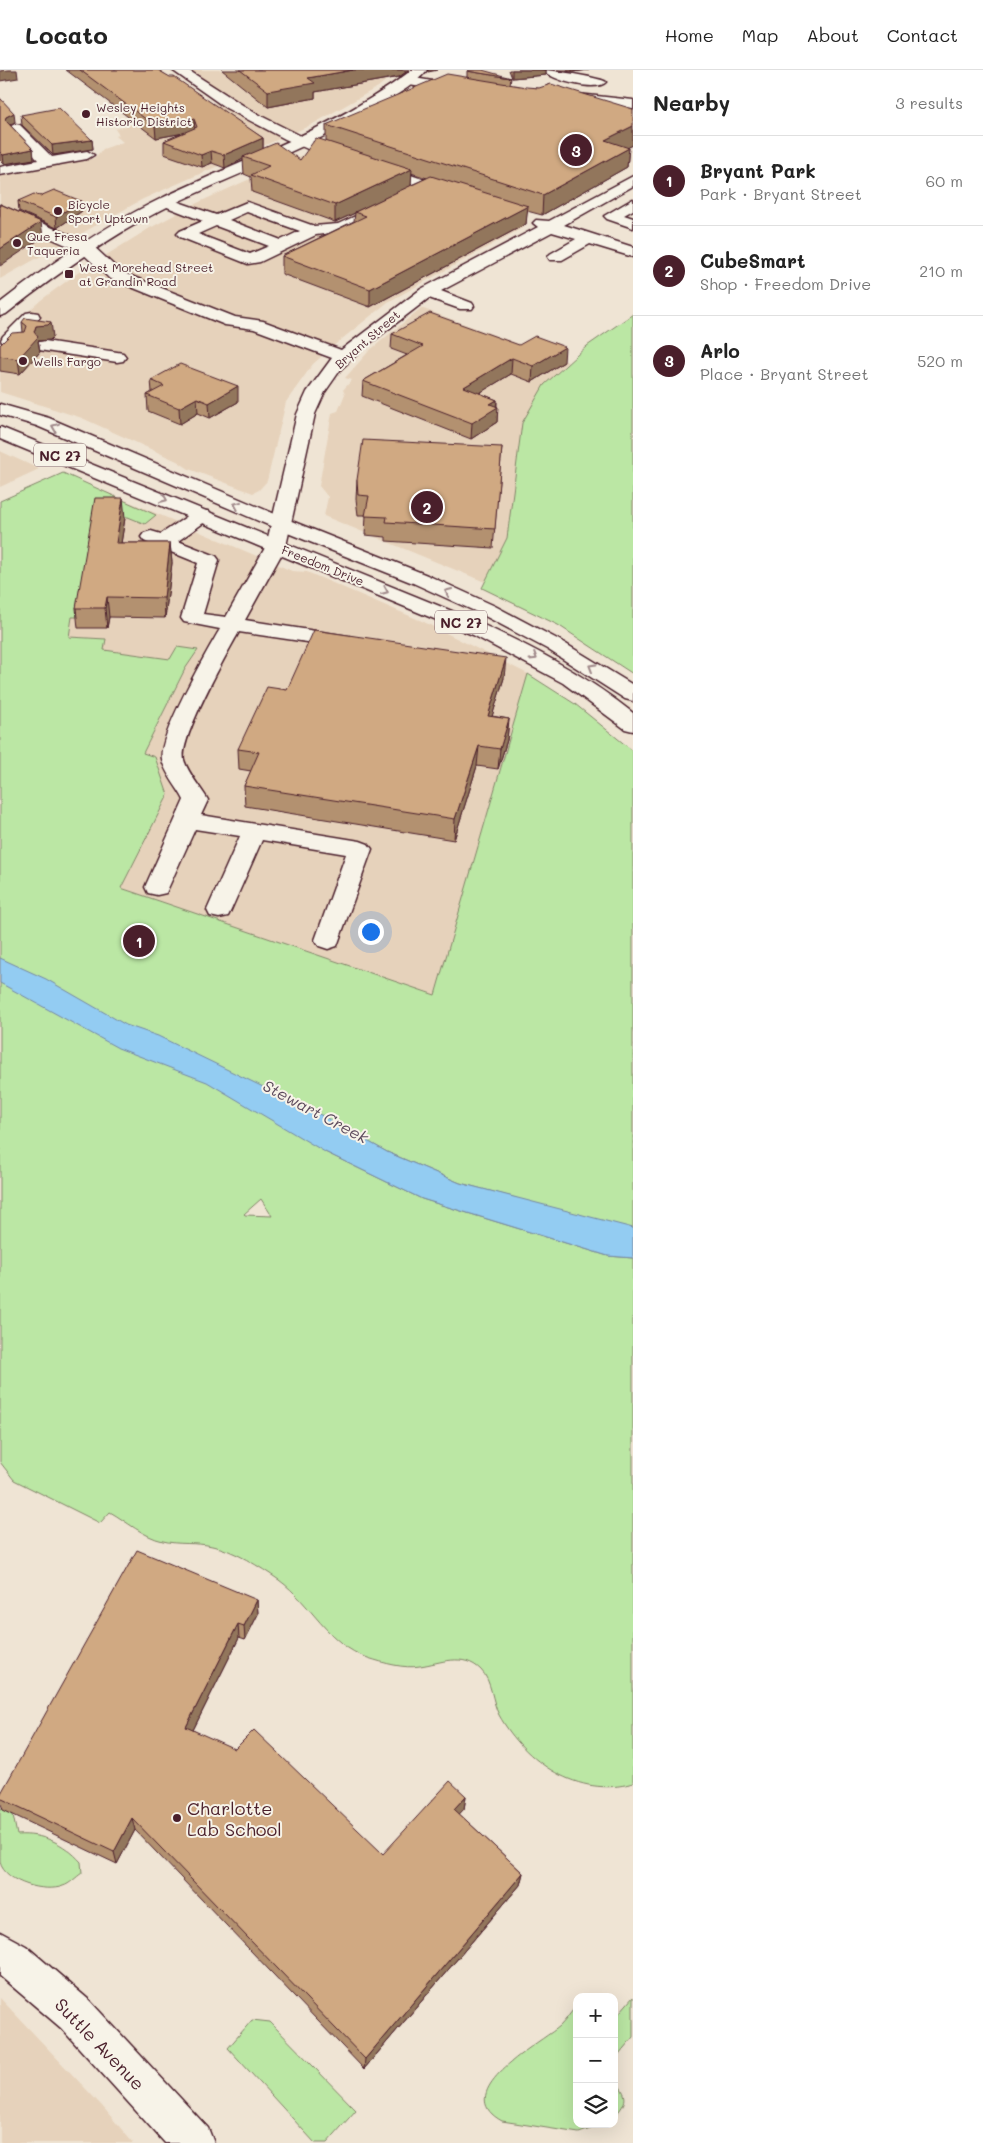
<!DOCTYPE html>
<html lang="en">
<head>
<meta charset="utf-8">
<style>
	body { margin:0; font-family:Mali,sans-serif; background:#f6f6f6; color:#222 }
	.controls { position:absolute; right:15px; bottom:15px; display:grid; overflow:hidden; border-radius:10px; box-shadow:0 5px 20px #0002 }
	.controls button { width:45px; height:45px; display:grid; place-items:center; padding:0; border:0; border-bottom:1px solid #e0e0e0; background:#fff; color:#222; font:25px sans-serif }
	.you { position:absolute; left:370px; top:861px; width:18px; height:18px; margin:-12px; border:4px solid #fff; border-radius:50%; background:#1a73e8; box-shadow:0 0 0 8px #1a73e833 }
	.badge { display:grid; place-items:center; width:32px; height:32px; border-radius:50%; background:#4a1f2b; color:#fff; font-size:16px; font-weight:700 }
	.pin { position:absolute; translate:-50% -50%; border:2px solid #fff; box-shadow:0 1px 5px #0006 }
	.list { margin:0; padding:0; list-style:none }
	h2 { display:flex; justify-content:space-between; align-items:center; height:65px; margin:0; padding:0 20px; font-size:21px }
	h2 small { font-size:16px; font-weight:400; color:#767676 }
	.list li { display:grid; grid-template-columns:32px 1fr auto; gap:15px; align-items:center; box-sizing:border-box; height:90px; padding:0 20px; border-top:1px solid #e0e0e0 }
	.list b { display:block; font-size:19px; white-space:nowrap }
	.list p { margin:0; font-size:16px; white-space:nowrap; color:#767676 }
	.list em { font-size:16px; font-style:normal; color:#767676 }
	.icon { flex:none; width:28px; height:28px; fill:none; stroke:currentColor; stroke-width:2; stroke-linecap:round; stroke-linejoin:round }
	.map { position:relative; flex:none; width:633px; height:2073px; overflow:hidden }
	header { display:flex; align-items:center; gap:30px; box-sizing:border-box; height:70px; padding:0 25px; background:#fff; border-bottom:1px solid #e0e0e0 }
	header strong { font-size:24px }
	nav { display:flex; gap:28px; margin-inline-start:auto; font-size:18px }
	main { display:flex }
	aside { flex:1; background:#fff }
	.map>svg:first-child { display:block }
	.built { fill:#e6d2bb }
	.green { fill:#bbe7a4; stroke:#828368; fill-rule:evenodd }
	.water { fill:#93ccf2; stroke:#7687a2 }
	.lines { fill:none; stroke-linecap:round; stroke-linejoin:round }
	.minor-casing { stroke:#4a1f2b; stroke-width:3 }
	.major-casing { stroke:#4a1f2b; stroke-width:3 }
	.minor { fill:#f7f3e8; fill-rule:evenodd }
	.major { fill:#f7f3e8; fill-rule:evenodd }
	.wall { fill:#b39170; stroke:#4a1f2b; fill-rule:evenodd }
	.shaded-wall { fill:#92765b; stroke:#4a1f2b }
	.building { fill:#d0a982; stroke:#4a1f2b }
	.oneway { stroke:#a0898a }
	.poi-dot { fill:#4a1f2b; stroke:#f7f3e8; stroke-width:2 }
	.labels { text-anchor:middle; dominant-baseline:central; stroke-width:4; stroke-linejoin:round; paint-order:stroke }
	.far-poi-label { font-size:12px; fill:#4a1f2b; stroke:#f7f3e8; text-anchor:start }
	.far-street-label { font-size:12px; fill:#4a1f2b; stroke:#f7f3e8 }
	.shield { fill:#f7f3e8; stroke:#7e5f64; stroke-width:1 }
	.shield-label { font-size:14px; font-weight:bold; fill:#4a1f2b }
	.water-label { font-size:16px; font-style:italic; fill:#5c4a5d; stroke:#f7f3e8 }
	.near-poi-label { font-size:18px; fill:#4a1f2b; stroke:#f7f3e8; text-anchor:start }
	.near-street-label { font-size:18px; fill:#4a1f2b; stroke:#f7f3e8 }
</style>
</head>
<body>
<header>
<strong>Locato</strong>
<nav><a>Home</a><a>Map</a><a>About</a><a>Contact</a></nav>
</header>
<main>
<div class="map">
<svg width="633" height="2073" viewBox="0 0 633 2073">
	<rect width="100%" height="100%" fill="#efe4d4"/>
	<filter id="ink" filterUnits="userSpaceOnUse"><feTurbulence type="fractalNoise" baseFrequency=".02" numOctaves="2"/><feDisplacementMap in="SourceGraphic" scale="10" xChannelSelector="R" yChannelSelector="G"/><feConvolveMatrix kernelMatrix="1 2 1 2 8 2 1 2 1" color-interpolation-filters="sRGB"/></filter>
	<g filter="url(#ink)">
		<path class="built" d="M183 0H399L378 17 311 55 143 129 0 209V106L94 88 103 79 123 72 116 66 119 65 115 59 228 30Z
			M303 85 313 87 524 157 388 232 337 273 313 294 286 332 267 411 259 420 253 423 189 399 177 391 82 348 0 322V267L41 230 79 202 150 158 195 134Z
			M421 238 568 292 556 304 522 353 507 468 485 512 324 446 328 427 319 416 332 343 338 341 345 324 343 320 352 310 345 308 369 281Z
			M0 381 39 399 0 417Z
			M106 422 292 501 307 502 424 552 528 604 435 925 121 818 168 725 143 683 187 594 103 580 106 569 69 567 89 446Z
			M0 1928 102 2036 133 2073H0Z"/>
		<path class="green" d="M633 244V604L558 555 482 518 507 468 522 353 544 315 587 276Z
			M63 403 156 445 145 454 128 447 97 448 80 547H72L69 567 106 569 104 580 170 589 177 577 198 580 185 599 143 683 155 687 168 725 121 818 435 925 528 604 575 634 633 681V1186L516 1128 460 1113 387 1082 340 1056 325 1082 422 1129 608 1186 633 1188V1713C579 1729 525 1692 499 1645 492 1632 492 1611 481 1600 463 1582 441 1593 420 1596 404 1599 384 1593 368 1588 327 1574 312 1534 279 1510 260 1497 234 1480 212 1476 196 1472 178 1475 163 1471 144 1467 126 1451 110 1442L100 1453 14 1410 0 1392V431ZM261 1129 272 1146 245 1145 244 1144Z
			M0 1738 13 1745 17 1765C42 1763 64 1773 81 1792L82 1803C76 1807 70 1814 63 1816 46 1823 5 1813 0 1792 0 1779 0 1753 0 1738Z
			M633 1927V1967L614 1990V1949Z
			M577 1935V2054H605L579 2063 502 2051C448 2022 540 1973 560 1956 566 1950 571 1942 577 1935Z
			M252 1950 270 1952 356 2040 327 2073H315L228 1978Z
			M614 2010C629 2026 628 2031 614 2047Z"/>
		<path class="water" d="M0 888 46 909 126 955 158 966 323 1046 387 1082 460 1113 633 1158V1188L608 1186 422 1129 325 1082 207 1012 118 978 0 913Z"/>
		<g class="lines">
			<g class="minor-casing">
				<path id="minor" d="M172 0H188L255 43 313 72 458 121 460 124 453 128 448 127 321 85 285 69 226 38Z
					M543 0C552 0 602 8 606 12 597 22 552 11 543 0Z
					M408 7 463 16 470 20 463 24 403 14 401 11 403 8Z
					M569 23 633 30V38L564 30 562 27Z
					M15 54 20 55 52 87 87 81 94 85 87 89 0 105V97L38 90 8 58Z
					M633 106V116L564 155 633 177V187L590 174 562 190H550L548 187 550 184 576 169 552 162 441 221 472 233 474 236 472 239H460L429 228 365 277 341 299 325 322 315 344 286 476 245 550 348 566 355 568 359 572 355 576 348 578 239 562C227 583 179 669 184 690 188 703 201 718 208 730L201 745 360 771 368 774 372 779 337 876 328 879 319 876 315 870 346 784 262 770 231 840 228 846 219 848 210 846 207 840 240 766 195 759 166 823 157 825 148 823 145 817 184 730C178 718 164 702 162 689 157 668 207 581 220 559L184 552 181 548 198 493 144 471 141 467 144 463 151 461 161 464 195 441H209L212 445 209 449 178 471 216 486 219 490 203 544 226 547 266 476 297 344 307 322 332 288 254 259 225 255 109 208 80 181 0 146V135L92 175 121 202 235 247 263 251 341 280 421 219 538 157 533 153 536 150 549 151Z
					M167 128 216 145 247 132 314 156 338 154 373 138 381 143 378 146 346 161 316 165 260 192 248 194 180 167 177 164 180 161 203 151 162 135 160 132 162 129ZM247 142 300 161 281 170 229 150ZM216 156 269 176 250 184 198 164Z
					M633 129V140L624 145 633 148V158L607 149 604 146Z
					M32 242 38 243 40 247 21 267 27 272 25 276 19 277 3 274 1 270 3 266 26 243Z
					M45 271 117 282 123 283 126 287 123 291 117 292 39 280 37 276 39 272Z
					M0 1862 26 1876 89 1930 208 2058 214 2073H165L61 1958 0 1906Z"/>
			</g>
			<g class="major-casing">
				<path id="major" d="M412 0H427C417 13 398 24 385 32 318 75 244 100 173 134 113 164 58 203 6 244L0 246V233C51 193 104 156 162 128 248 87 336 58 412 0Z
					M0 334 49 348 289 450 427 505 495 536 561 571 633 615V631L625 629 547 579 481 544 413 513 275 458 37 356 0 345Z
					M0 357 464 546C524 573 582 602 633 643V661L625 659 563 613 473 565 0 369Z"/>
			</g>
			<use href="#minor" class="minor"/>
			<use href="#major" class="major"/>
		</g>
		<path class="wall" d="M66 0H158L263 68V79L300 90 326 71V55L467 7V1L511 8 510 14 633 75 628 77 629 78 627 97 542 145 527 141 526 154 370 237 282 204V186L354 151 355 143 335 152 252 122 251 107 244 104 243 89 225 98 212 93 202 97 164 84V71L183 63 156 68ZM411 103 427 108 411 115Z
			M222 0H409L399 7 315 22V28L268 37Z
			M509 0H546V5L512 8Z
			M557 0H589L572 2Z
			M0 28 15 52 10 55 33 79 34 89 4 94 0 90Z
			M21 45 92 70 93 79 53 85 22 55Z
			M40 126 82 141 57 158 19 141 18 131Z
			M22 252 53 267 50 270 38 271 40 282 20 304 0 301V275L23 262Z
			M392 264 564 292 532 312 511 304 479 323 497 330V352L471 369 362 326 363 311 407 285 391 279Z
			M151 310 238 332 210 348 198 343 180 354 148 341 147 325 152 322Z
			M502 377 493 478 386 471V467L365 465 366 445H358L356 429 357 410Z
			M125 448 121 473H170L172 493 165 548 109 547 107 558H78L76 538Z
			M504 608 492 646 509 649 507 670 498 699 477 696 454 770 245 736 244 716 251 701 239 699 238 679 287 620Z
			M257 1530 258 1544 245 1570 239 1568 193 1660 383 1784 466 1726 464 1739 459 1744 523 1803 520 1815 364 1999 135 1760 117 1794 3 1740 0 1731V1728Z"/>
		<path class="shaded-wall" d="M8 0H17L18 8 0 11V1Z
			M353 0H409L399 7 315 22V28L268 37V21L308 8Z
			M428 0H438L428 2Z
			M512 0H546V5L512 8Z
			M572 0H589L572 2Z
			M14 43 15 52 7 56 5 50 6 47Z
			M194 49 195 61 156 68 155 56Z
			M633 56V75L603 90 605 70Z
			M263 68V81L243 87V89L225 98 224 85Z
			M92 70 93 79 53 85 52 75Z
			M629 78 627 97 542 145 543 125Z
			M33 79 34 89 4 94 3 85Z
			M211 81 212 93 202 97 201 85Z
			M412 99 411 116 355 142V143L335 152V135Z
			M81 131 82 141 57 158 56 147Z
			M528 136 526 154 370 237V219Z
			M41 152 43 167 0 196V179Z
			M51 252 53 267 50 270 38 271 40 282 20 304 18 289 34 262 36 256Z
			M565 277 564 292 532 312 533 296Z
			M512 288 511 304 463 333 464 317Z
			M238 316V332L210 348 209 333Z
			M197 328 198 343 180 354 179 338Z
			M497 330 496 338 498 337 497 352 471 369 472 353 490 334Z
			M123 428 125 448 118 493 116 473Z
			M170 473 172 493 165 548 164 528Z
			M107 527 109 547 107 558 105 538Z
			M506 588 504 608 486 666 488 646Z
			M509 649 507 670 498 699 500 679Z
			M479 676 477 696 454 770 455 749Z
			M257 1530 258 1544 245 1570 244 1556Z
			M238 1554 239 1568 188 1670 186 1657Z
			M466 1726 464 1739 452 1752 454 1739Z
			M132 1748 135 1760 117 1794 114 1782Z
			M523 1803 520 1815 364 1999 365 1989Z"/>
		<path class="building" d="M80 0H158L170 7H174L263 68 224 85 211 81 201 85 164 71 197 57 194 49 155 56Z
			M240 0H353L308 8 315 13 268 21Z
			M470 0H482L511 8 467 1Z
			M447 4 526 17 539 18 551 14 633 39V56L605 70 629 78 543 125 326 55Z
			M0 28 14 43 6 47 5 50 33 79 3 85 0 82Z
			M59 38 92 70 52 75 21 45Z
			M316 68 412 99 335 135 251 105 269 96 243 87 276 73 300 90Z
			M431 106 528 136 370 219 282 186 366 146 355 142Z
			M54 120 81 131 56 147 18 131 34 124 40 126Z
			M0 134 41 152 0 179Z
			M430 243 519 275 535 266 565 277 533 296 512 288 464 317 497 330 490 334 498 337 472 353 363 311 423 276 392 264Z
			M25 248 51 252 48 255 36 256 34 262 38 267 18 289 0 286V275L12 263 25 262 27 256 22 252Z
			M180 294 238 316 209 333 197 328 179 338 147 325 164 316 151 310Z
			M363 370 502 377 495 459 386 452 387 447 365 446 369 426 358 425 357 410Z
			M95 428H123L116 473H170L164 528 107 527 105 538H76Z
			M314 560 506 588 488 646 509 649 500 679 479 676 455 749 244 716 259 682 238 679 267 617 287 620Z
			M137 1480 257 1530 244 1556 238 1554 186 1657 235 1679 254 1660 383 1784 450 1711 466 1726 454 1739 523 1803 365 1989 132 1748 114 1782 0 1728V1725Z"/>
		<defs><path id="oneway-chevron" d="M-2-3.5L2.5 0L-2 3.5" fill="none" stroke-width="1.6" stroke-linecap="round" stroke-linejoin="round" transform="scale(1.25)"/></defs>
		<g class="oneway">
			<use href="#oneway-chevron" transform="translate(55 357) rotate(-158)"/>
			<use href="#oneway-chevron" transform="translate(164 429) rotate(23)"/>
			<use href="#oneway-chevron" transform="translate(237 435) rotate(-157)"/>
			<use href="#oneway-chevron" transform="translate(385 521) rotate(23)"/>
			<use href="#oneway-chevron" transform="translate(448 522) rotate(-155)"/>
			<use href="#oneway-chevron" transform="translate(534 587) rotate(32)"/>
			<use href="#oneway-chevron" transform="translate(592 597) rotate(-149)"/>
		</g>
	</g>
	<g class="poi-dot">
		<circle cx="86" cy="44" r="5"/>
		<circle cx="58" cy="141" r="5"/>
		<circle cx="17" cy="173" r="5"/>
		<rect x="64" y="199" width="10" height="10" rx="2.5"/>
		<circle cx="23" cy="291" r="5"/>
		<circle cx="177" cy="1748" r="5"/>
	</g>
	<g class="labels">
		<g class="far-poi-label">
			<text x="96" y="37">Wesley Heights<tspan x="96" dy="14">Historic District</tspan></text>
			<text x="68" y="134">Bicycle<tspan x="68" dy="14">Sport Uptown</tspan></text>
			<text x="27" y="166">Que Fresa<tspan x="27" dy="14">Taqueria</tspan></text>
			<text x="79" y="197">West Morehead Street<tspan x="79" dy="14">at Grandin Road</tspan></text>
			<text x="33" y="291">Wells Fargo</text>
		</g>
		<g class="far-street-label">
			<text transform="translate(367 269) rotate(-41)">Bryant Street</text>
			<text transform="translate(323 495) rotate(22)">Freedom Drive</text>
		</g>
		<g class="shield">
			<rect x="34" y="373.5" width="52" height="23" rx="4"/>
			<rect x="435" y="540.5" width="52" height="23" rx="4"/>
		</g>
		<g class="shield-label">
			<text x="60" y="385">NC 27</text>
			<text x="461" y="552">NC 27</text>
		</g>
		<g class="water-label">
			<text transform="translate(316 1041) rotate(28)">Stewart Creek</text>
		</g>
		<g class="near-poi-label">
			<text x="187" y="1738">Charlotte<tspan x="187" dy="21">Lab School</tspan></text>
		</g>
		<g class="near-street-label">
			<text transform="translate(100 1974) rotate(46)">Suttle Avenue</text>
		</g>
	</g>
</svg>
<div class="controls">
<button>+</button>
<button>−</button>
<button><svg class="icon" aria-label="layers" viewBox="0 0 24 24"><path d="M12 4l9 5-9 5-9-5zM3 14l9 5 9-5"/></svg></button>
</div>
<div class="you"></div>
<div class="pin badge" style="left:139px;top:871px">1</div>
<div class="pin badge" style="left:427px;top:437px">2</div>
<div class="pin badge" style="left:576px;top:80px">3</div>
</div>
<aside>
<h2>Nearby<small>3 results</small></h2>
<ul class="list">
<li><span class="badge">1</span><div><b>Bryant Park</b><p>Park · Bryant Street</p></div><em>60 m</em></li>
<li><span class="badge">2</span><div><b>CubeSmart</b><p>Shop · Freedom Drive</p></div><em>210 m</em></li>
<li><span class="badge">3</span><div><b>Arlo</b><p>Place · Bryant Street</p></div><em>520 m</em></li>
</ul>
</aside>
</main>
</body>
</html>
